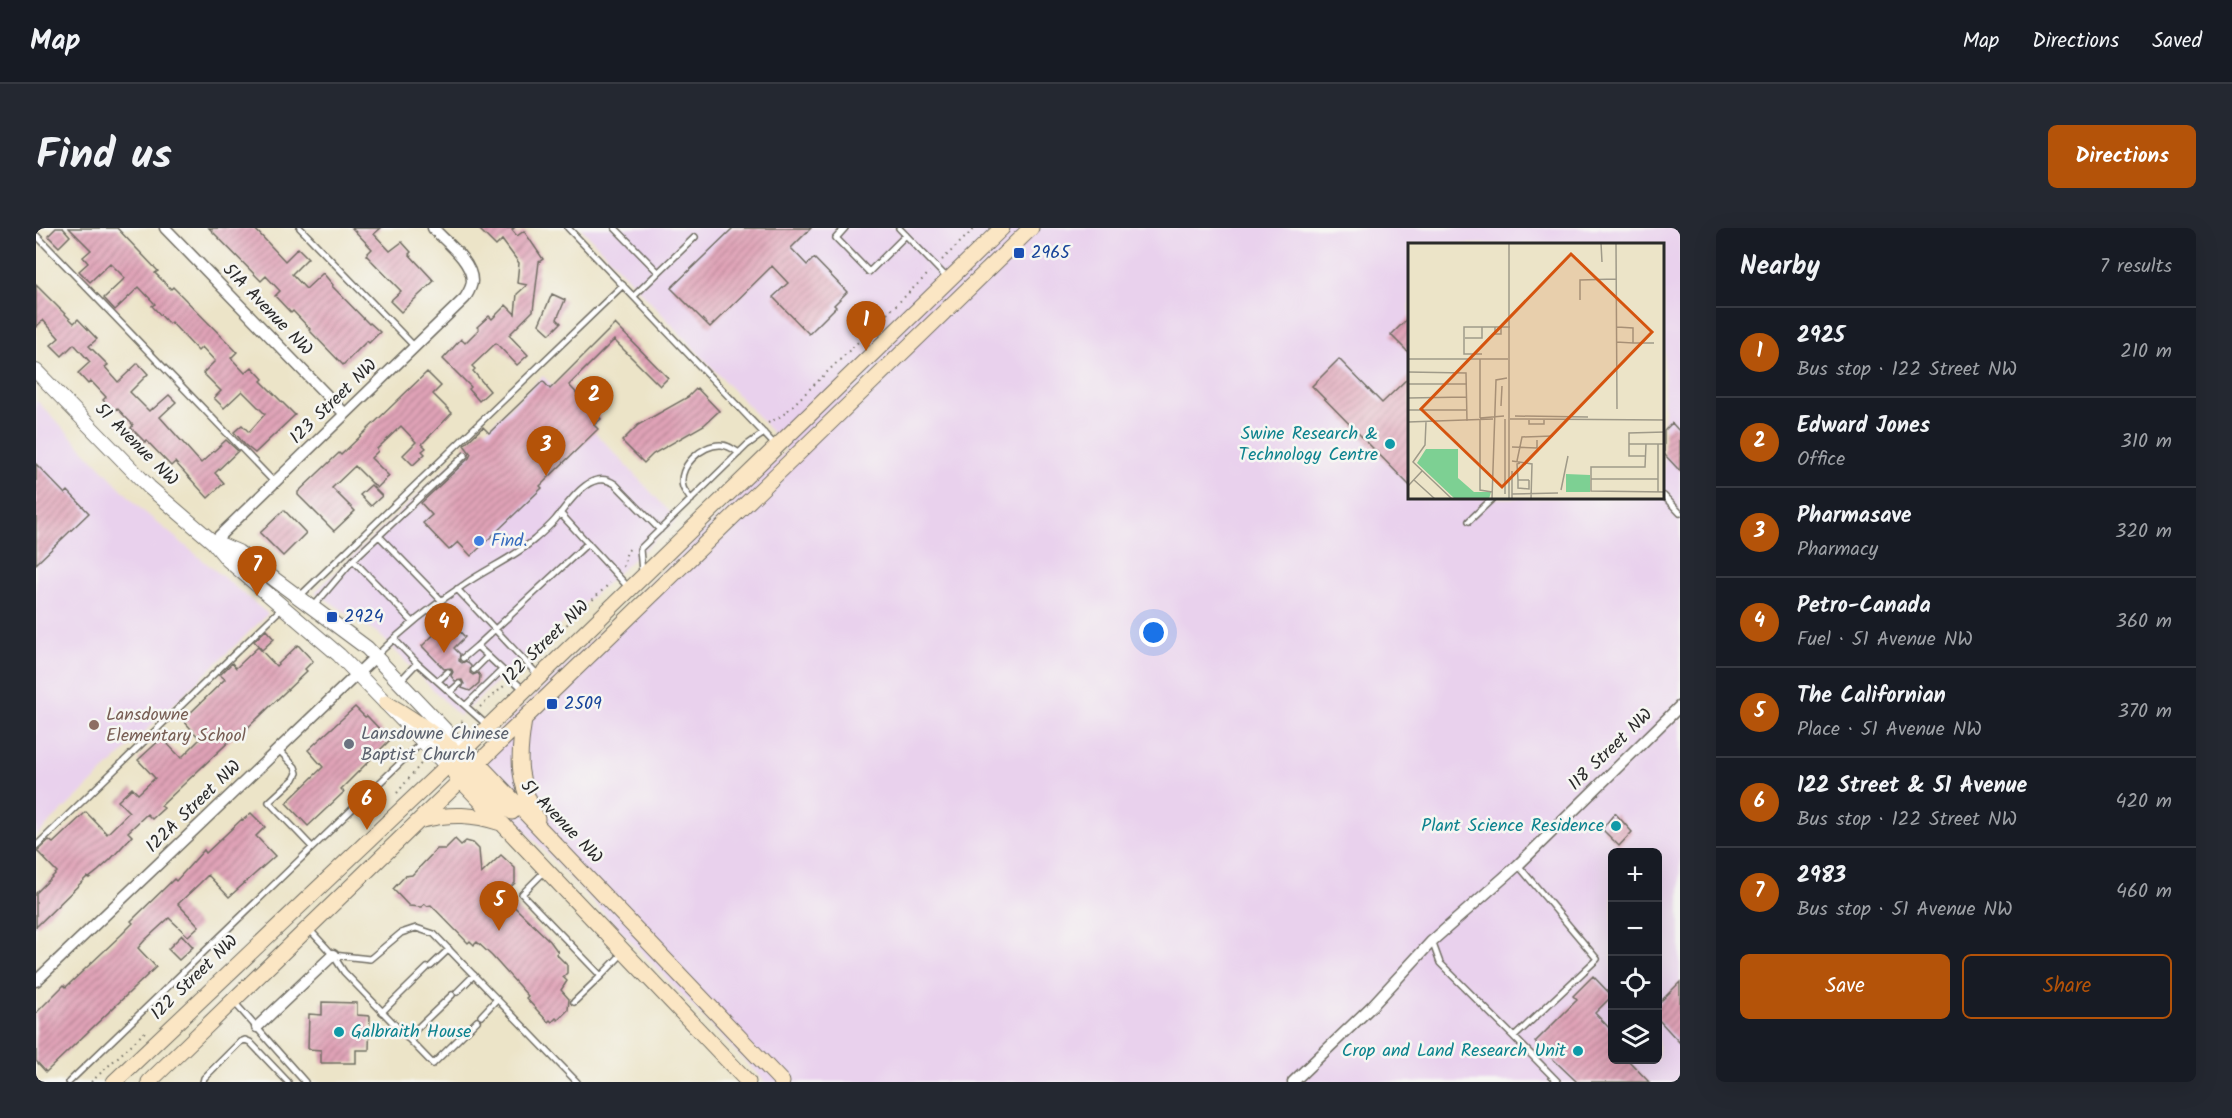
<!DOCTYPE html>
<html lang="en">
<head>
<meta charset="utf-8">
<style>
	body { margin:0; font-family:Kalam,sans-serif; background:#242831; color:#f1f3f6 }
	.controls { position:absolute; right:18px; bottom:18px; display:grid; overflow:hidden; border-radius:9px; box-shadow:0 6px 24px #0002 }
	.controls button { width:54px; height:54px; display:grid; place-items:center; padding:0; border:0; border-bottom:2px solid #363941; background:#171b24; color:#f1f3f6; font:30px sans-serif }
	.you { position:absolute; left:1118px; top:405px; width:21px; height:21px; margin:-15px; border:4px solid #fff; border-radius:50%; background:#1a73e8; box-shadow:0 0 0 9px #1a73e833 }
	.badge { display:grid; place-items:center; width:39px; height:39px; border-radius:50%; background:#b45309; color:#fff; font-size:20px; font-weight:700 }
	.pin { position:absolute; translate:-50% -50px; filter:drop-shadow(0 2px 3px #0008) }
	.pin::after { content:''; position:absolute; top:32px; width:21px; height:18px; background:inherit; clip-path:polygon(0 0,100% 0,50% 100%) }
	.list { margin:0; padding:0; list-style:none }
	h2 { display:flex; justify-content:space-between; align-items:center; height:78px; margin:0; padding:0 24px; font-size:26px }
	h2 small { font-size:20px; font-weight:400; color:#9ea1a6 }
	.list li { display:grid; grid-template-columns:39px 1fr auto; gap:18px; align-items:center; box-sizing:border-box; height:90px; padding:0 24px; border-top:2px solid #363941 }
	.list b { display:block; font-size:22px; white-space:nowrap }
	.list p { margin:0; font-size:20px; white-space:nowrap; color:#9ea1a6 }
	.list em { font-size:20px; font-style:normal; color:#9ea1a6 }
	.actions { display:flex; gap:12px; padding:18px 24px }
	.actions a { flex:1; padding:14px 0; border:2px solid #b45309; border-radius:9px; text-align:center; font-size:21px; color:#b45309 }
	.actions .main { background:#b45309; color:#fff }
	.icon { flex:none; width:33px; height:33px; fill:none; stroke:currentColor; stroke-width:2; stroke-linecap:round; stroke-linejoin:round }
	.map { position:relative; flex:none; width:1644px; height:854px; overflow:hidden; border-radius:9px }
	header { display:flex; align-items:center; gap:36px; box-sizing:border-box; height:84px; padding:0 30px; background:#171b24; border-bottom:2px solid #363941 }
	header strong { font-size:28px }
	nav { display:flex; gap:33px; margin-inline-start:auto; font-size:21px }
	.intro { display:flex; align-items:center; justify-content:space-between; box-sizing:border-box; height:144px; padding:0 36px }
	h1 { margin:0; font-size:42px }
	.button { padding:15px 27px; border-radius:9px; background:#b45309; color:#fff; font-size:21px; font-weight:700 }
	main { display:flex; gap:36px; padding:0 36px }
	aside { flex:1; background:#171b24; border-radius:9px; box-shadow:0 6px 24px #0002 }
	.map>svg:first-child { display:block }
	.built { fill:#e9d1ed; fill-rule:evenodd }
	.building { fill:url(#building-hatch) }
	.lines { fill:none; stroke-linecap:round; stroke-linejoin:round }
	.service-casing { stroke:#6f6c62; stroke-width:8 }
	.minor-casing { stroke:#6f6c62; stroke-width:13 }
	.tertiary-casing { stroke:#6f6c62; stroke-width:16 }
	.secondary-casing { stroke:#6f6c62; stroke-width:17 }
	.path { stroke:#6f6c62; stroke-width:2; stroke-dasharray:1.5 4.5; stroke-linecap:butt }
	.service { stroke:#fff; stroke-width:5 }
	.minor { stroke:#fff; stroke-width:10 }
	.tertiary { stroke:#fff; stroke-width:14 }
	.secondary { stroke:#fbe6c4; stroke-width:15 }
	.transit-dot { fill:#1a4fb4; stroke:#f6f6f2; stroke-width:2 }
	.culture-dot { fill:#0f9aa8; stroke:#f6f6f2; stroke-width:2 }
	.shop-dot { fill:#3f7fe0; stroke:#f6f6f2; stroke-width:2 }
	.education-dot { fill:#8d6e63; stroke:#f6f6f2; stroke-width:2 }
	.worship-dot { fill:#6b7280; stroke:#f6f6f2; stroke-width:2 }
	.labels { text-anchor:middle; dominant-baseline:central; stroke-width:5; stroke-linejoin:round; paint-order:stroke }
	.transit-label { font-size:18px; fill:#164399; stroke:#f6f6f2; text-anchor:start }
	.street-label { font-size:18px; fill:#2b2b2b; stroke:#f6f6f2 }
	.culture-label { font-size:18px; fill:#0d838f; stroke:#f6f6f2; text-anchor:end }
	.shop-label { font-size:18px; fill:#366cbe; stroke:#f6f6f2; text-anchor:start }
	.education-label { font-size:18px; fill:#785e54; stroke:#f6f6f2; text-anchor:start }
	.worship-label { font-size:18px; fill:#5b616d; stroke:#f6f6f2; text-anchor:start }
	.inset-road { fill:none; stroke:#9f9a89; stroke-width:1.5 }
	.view { fill:#d5540f; fill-opacity:0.15; stroke:#d5540f; stroke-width:3 }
	.inset-edge { fill:none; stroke:#2b2b2b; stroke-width:3 }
</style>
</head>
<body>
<header>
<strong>Map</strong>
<nav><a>Map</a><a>Directions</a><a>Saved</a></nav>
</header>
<div class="intro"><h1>Find us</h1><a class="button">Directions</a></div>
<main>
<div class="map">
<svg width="1644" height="854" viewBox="0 0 1644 854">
	<defs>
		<pattern id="building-hatch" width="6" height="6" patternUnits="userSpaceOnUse" patternTransform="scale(1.5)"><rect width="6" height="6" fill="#e0a3b7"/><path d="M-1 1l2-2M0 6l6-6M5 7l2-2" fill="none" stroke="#b68595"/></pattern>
	</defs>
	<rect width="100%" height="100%" fill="#f6f6f2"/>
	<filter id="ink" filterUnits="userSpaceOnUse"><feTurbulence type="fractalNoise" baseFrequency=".0167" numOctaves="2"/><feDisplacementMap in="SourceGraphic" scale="12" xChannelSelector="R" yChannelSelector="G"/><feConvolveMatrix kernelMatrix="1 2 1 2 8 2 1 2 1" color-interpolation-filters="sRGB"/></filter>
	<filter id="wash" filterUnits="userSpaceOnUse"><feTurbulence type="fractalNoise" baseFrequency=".008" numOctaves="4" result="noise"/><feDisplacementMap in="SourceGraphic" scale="24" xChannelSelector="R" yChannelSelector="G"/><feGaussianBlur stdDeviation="1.35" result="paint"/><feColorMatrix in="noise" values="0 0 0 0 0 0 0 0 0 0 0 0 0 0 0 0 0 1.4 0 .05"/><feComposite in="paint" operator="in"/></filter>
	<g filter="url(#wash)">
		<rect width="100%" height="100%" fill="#ece4c8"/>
		<path class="built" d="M545 0H1644V854H729L427 537 751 222 727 194ZM1374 16H1628V270H1374ZM1576 624H1622V832H1576Z
			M507 148 641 292 423 488 343 406 279 364Z
			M0 172 106 282 232 386 0 608Z"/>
		<g id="blocks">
			<path class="building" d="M20 0H27L34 8 23 19 12 8Z
				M33 0H81L122 43 119 45 135 61 137 59 201 124 195 130 209 145 216 139 227 151 225 153 259 187 219 225 209 217 198 204 206 197 213 204 229 186 206 163 188 180 178 170 185 163 167 145 179 133 166 119 162 123 135 94 133 96 116 78 119 76 103 59 79 82 68 70 89 50 74 35 54 54 43 43 52 35 47 29 55 22Z
				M173 0H218L249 33 262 20 272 30 256 46 270 61 287 45 297 57 296 58 333 96 334 95 344 104 333 115 331 113 307 137 273 102 274 101 257 83 255 85 239 68 244 63 230 48 225 53Z
				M316 0H345L338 6 354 23 366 14 375 24 373 26 398 53 365 84 354 73 365 63 330 27 336 21Z
				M442 0H478L476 2 481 8 488 3 507 31 503 34 497 83 473 107 492 127 481 137 460 115 436 138 439 141 437 143 454 163 443 173 433 161 435 159 407 131 425 111 429 115 443 101 441 99 453 88 456 91 470 77 479 86 481 66 491 57 481 55 483 35 466 12 460 18Z
				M697 0H775L755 20 771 37 778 30 811 64 798 77 800 79 773 106 737 69 752 55 736 38 674 99 635 60Z
				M0 57 38 95 42 91 61 111 53 118 72 137 69 139 82 154 102 135 112 146 94 164 113 183 116 180 117 181 133 167 140 174 124 189 165 235 190 212 202 223 179 245 188 255 172 270 139 234 135 238 110 212 109 214 95 200 97 197 81 180 78 183 67 172 70 169 55 153 52 156 42 145 54 134 38 116 26 128 15 117 23 110 7 92 0 99Z
				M516 66 529 72 521 91 525 95 514 106 503 96Z
				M1374 88V126L1355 107Z
				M579 96 632 150 624 158 578 112 533 157 565 191 558 197 562 201 516 246 504 258 506 260 435 328 422 314 413 322 387 295 396 287 385 275 433 230 435 226 428 217 447 199 453 205 507 153 514 161Z
				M1303 131 1346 175 1374 148V258L1276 158Z
				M391 144 405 158 397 166 416 185 386 216 390 220 386 223 389 226 377 237 367 227 380 214 365 198 341 221 342 223 335 230 353 248 341 260 319 238 296 260 319 283 298 303 262 267V264L303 225 305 227Z
				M661 160 683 183 668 197 617 226 608 235 586 213 602 197 652 169Z
				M1636 195 1644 204V243L1628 226V203Z
				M0 236 29 266 32 263 53 285 0 336Z
				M335 257 346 268 335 278 324 267Z
				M248 282 270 305 247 328 224 305Z
				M413 392 429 409 418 420 424 426 423 433 426 435 430 433 435 438 434 445 437 447 442 445 444 448 443 455 434 463 426 460 428 456 426 452 419 453 415 448 417 444 415 440 408 441 386 418Z
				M230 402 238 411 226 422 218 413Z
				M262 417 277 433 269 441 271 443 203 508 201 506 147 557 125 578 128 580 116 591 111 586 92 604 96 608 74 632 62 643 53 650 51 649 0 699V665L21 644 1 623 13 612 17 615 50 584 71 606 93 584 82 573 96 560 102 566 119 550 102 532 126 510 145 530 164 511 147 492 189 451 184 447 196 435 200 440 222 419 240 438Z
				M319 479 329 489 331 488 354 512 305 561 308 564 272 598 250 575 287 539 272 522Z
				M215 585 229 599 220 608 239 628 193 669 172 647 163 656 142 676 163 698 152 708 133 690 109 712 102 720 120 739 10 844 0 833V785L28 757 30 759 85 707 97 695 95 693 138 651 140 653 168 622 170 625 206 591 207 592Z
				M1579 585 1596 604 1583 618 1566 601Z
				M419 611 425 617 430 613 437 615 443 621 445 646 465 627 479 640V655L466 667 514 713 522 724 520 726 531 737V745L527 749 531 753 525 762 533 771 532 782 522 792 520 790 516 794 514 792 512 794 490 770 492 768 456 728 441 714 438 717 434 713 432 715 395 677 391 678 389 676 385 679 373 678 357 661 369 648 376 647 401 621H409Z
				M146 707 157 719 143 732 132 721Z
				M1557 748 1576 768 1559 785 1576 803V831H1591L1613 854H1541L1499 814 1541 772 1537 768Z
				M1644 754V815L1622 791V776Z
				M286 774 321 775V787L334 788 333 822H320V835H285V822L272 821 273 786 286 787Z"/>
		</g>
	</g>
	<g filter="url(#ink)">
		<use href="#blocks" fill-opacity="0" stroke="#6f6c62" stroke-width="1.5"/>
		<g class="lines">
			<g class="service-casing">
				<path id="service" d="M264 0 379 119
					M532 0 740 218
					M579 0 622 44
					M809 0 800 10 833 44 870 7
					M863 0 912 51
					M0 7 238 254
					M598 68 659 9
					M1628 268 1644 285
					M655 272C653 268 648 263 647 259 641 239 666 216 685 217 692 217 697 221 703 225
					M524 285 592 359
					M1433 293 1457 270
					M343 308 405 372
					M317 332 377 394
					M606 344 604 321 711 217 728 205
					M421 361 502 447
					M264 368 587 57
					M278 378 317 332 429 227
					M358 411 381 435 364 453
					M441 418 552 315
					M340 428C367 401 397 377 429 356 452 340 479 329 499 311 506 305 513 299 519 292 533 275 554 239 579 256L624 302
					M427 430 441 418 488 462
					M381 435 452 498
					M438 442 452 428
					M402 453 412 444
					M414 464 423 456
					M430 477 466 442
					M242 521 259 539 261 545 258 551 233 574 276 619
					M0 618 246 380
					M509 643 486 666 565 748 586 726
					M273 701 297 727 308 744 397 836 441 793
					M1396 713 1404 735 1478 809 1561 731 1482 637
					M297 727 334 731 365 705 380 700 398 706 541 854
					M395 738 413 721
					M421 764 438 747
					M198 774 269 854
					M538 774 565 748
					M346 784 391 740
					M445 788 461 771
					M1478 809 1522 854
					M371 810 416 767
					M33 854 386 514
					M167 854 168 850 204 814 209 812 214 814 252 854"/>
			</g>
			<g class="minor-casing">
				<path id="minor" d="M129 0 309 186
					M177 314 429 70C432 65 436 59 436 53 436 33 409 13 397 0
					M0 753 340 428
					M221 799 297 727
					M1257 854 1336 778 1396 713 1482 637 1644 478"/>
			</g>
			<g class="tertiary-casing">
				<path id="tertiary" d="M0 143 113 259 177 314 192 332 303 427 411 538
					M179 314 202 324 331 420 428 522"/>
			</g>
			<g class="secondary-casing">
				<path id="secondary" d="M350 475C369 486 387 498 404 511 413 518 420 526 431 531
					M488 492C481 534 482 552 501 591
					M437 530 746 854
					M425 543 433 546 476 584
					M419 546 712 854
					M386 592C415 585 437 586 465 595
					M78 854 428 522 966 0
					M113 854 995 0"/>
			</g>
			<path class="path" d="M906 32 939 0
				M732 195 746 188 894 44
				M587 339 591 323 595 320
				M496 430 574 355
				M444 479 469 457
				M421 498 430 490
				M361 565 388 532
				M55 854 111 802"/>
			<use href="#service" class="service"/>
			<use href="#minor" class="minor"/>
			<use href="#tertiary" class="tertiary"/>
			<use href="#secondary" class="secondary"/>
		</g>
	</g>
	<g class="transit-dot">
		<rect x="977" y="19" width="12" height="12" rx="3"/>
		<rect x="290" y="383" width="12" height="12" rx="3"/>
		<rect x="510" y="470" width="12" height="12" rx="3"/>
	</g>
	<g class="culture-dot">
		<circle cx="1354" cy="216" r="6"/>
		<circle cx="1580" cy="598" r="6"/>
		<circle cx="303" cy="804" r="6"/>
		<circle cx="1542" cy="823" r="6"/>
	</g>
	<circle class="shop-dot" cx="443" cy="313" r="6"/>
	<circle class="education-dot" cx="58" cy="497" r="6"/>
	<circle class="worship-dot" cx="313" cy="516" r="6"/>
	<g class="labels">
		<g class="transit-label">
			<text x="995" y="25">2965</text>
			<text x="308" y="389">2924</text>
			<text x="528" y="476">2509</text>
		</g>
		<g class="street-label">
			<text transform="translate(231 82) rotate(46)">51A Avenue NW</text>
			<text transform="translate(298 174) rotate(-44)">123 Street NW</text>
			<text transform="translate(100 217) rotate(45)">51 Avenue NW</text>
			<text transform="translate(510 415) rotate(-44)">122 Street NW</text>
			<text transform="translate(1575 522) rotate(-44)">118 Street NW</text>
			<text transform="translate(158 579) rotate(-44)">122A Street NW</text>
			<text transform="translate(525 594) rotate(46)">51 Avenue NW</text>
			<text transform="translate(159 750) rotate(-44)">122 Street NW</text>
		</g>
		<g class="culture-label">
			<text x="1342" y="206">Swine Research &amp;<tspan x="1342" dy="21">Technology Centre</tspan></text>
			<text x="1568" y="598">Plant Science Residence</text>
			<text x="315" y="804" text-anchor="start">Galbraith House</text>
			<text x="1530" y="823">Crop and Land Research Unit</text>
		</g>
		<g class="shop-label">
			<text x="455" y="313">Find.</text>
		</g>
		<g class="education-label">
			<text x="70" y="487">Lansdowne<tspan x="70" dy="21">Elementary School</tspan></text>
		</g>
		<g class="worship-label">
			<text x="325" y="506">Lansdowne Chinese<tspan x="325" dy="21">Baptist Church</tspan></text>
		</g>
	</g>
	<g transform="translate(1372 15)">
		<rect width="256" height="256" fill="#ece4c8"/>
		<path d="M18 206H50V235L66 249H83L81 256H47L9 220ZM158 231 182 232V249H158Z" fill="#7dd093"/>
		<path class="inset-road" d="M193 0 194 19M208 0 209 166M172 57V37L208 36M87 84V91H93V84M57 95H74V84M208 99 225 100V85L209 84M225 100H246M74 111H56V84H102M0 116H100M0 129 58 130 59 178M0 141H59M0 155 59 154M93 163 94 143M0 167H58M107 173 180 174M72 175V116M72 175 96 173M102 176 257 177M121 176V181H136V177M72 177V247L84 249M0 179 85 176M18 179 17 202 5 219 44 256M221 201H257M238 201 237 224H183V248L257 249M250 201V249M104 204 129 205V197M238 213H221V190L257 189M104 218 124 221 123 256M109 218 114 194 145 193M183 236H250M6 237 27 256M110 237 109 221 112 220M121 237V246L110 245V237H121M0 243 14 228M153 247 160 213M97 251V176M104 251 150 250M84 256 88 137 99 135M101 256V0M104 256V228"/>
		<path class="view" d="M163 11 244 89 94 244 13 166Z"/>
		<rect width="256" height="256" class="inset-edge"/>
	</g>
</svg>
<div class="controls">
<button>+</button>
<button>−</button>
<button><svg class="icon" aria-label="locate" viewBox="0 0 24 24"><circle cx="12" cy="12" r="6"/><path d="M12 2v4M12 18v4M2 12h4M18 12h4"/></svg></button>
<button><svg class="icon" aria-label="layers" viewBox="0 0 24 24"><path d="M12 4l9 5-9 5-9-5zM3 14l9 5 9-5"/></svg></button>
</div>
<div class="you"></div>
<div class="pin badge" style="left:830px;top:123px">1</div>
<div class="pin badge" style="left:558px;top:198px">2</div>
<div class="pin badge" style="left:510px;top:248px">3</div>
<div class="pin badge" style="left:408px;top:425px">4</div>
<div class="pin badge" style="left:463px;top:703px">5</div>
<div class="pin badge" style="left:331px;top:602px">6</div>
<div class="pin badge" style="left:221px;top:368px">7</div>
</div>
<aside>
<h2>Nearby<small>7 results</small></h2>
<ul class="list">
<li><span class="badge">1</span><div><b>2925</b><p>Bus stop · 122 Street NW</p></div><em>210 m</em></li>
<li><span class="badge">2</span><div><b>Edward Jones</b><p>Office</p></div><em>310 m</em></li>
<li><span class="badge">3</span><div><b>Pharmasave</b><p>Pharmacy</p></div><em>320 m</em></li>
<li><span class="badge">4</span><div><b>Petro-Canada</b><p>Fuel · 51 Avenue NW</p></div><em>360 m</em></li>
<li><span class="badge">5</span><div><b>The Californian</b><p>Place · 51 Avenue NW</p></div><em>370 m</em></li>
<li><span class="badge">6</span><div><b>122 Street &amp; 51 Avenue</b><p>Bus stop · 122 Street NW</p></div><em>420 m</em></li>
<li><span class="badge">7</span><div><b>2983</b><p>Bus stop · 51 Avenue NW</p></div><em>460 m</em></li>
</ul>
<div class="actions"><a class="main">Save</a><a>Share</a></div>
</aside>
</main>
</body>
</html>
